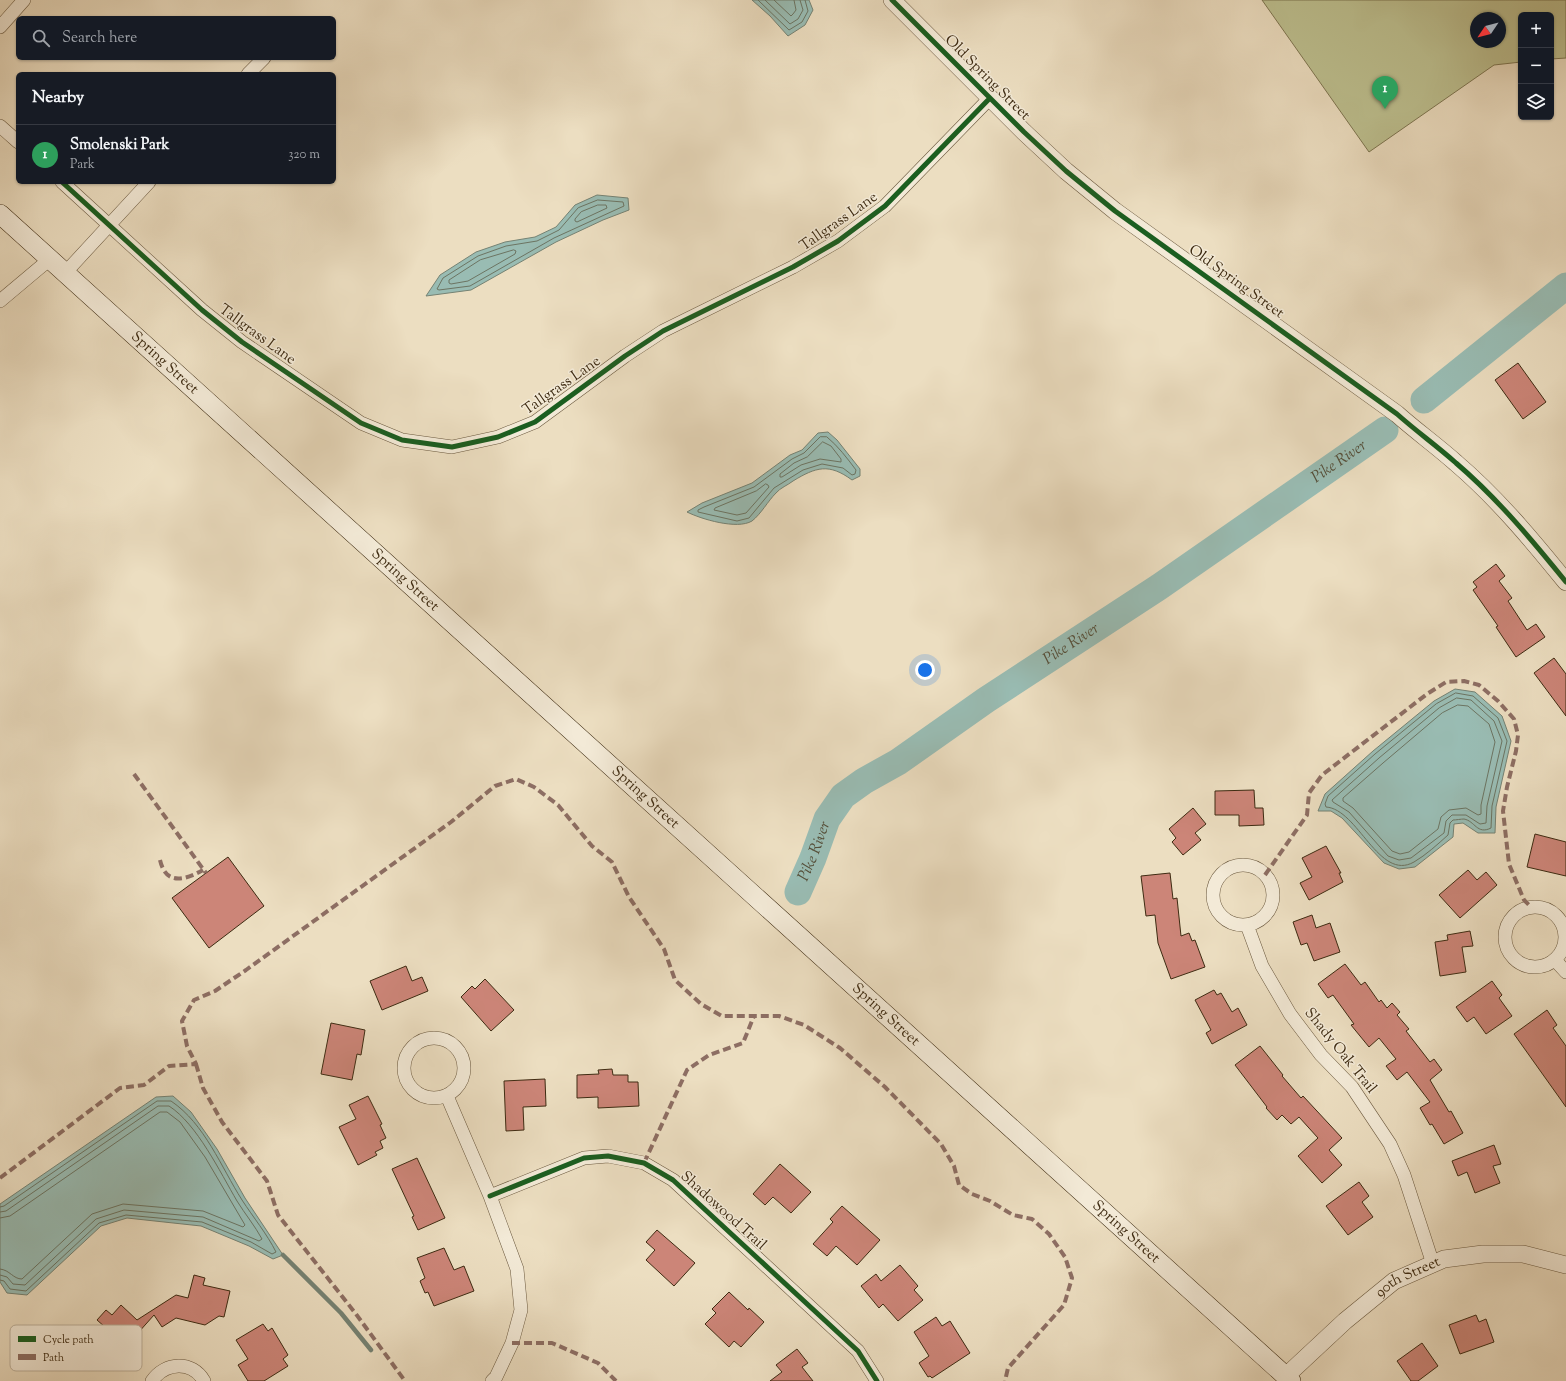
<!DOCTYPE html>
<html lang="en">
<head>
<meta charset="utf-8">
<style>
	body { margin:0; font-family:"Sorts Mill Goudy",serif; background:#20242c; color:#f1f3f6 }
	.controls { position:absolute; right:12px; top:12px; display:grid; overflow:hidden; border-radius:6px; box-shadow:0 1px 3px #0004 }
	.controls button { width:36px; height:36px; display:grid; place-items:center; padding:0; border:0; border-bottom:1px solid #363941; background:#171b24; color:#f1f3f6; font:20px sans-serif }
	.compass { position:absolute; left:1470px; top:12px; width:36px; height:36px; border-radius:50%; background:#171b24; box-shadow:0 1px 3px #0004; rotate:235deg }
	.you { position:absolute; left:925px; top:670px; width:14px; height:14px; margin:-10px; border:3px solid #fff; border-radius:50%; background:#1a73e8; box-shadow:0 0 0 6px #1a73e833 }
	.badge { display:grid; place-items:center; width:26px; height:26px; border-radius:50%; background:#7c3aed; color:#fff; font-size:13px; font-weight:700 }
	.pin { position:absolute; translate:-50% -33px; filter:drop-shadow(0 1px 2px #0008) }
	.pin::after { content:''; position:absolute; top:21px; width:14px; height:12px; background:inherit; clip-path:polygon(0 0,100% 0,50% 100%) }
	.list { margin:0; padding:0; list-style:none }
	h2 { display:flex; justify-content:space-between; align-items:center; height:52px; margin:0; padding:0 16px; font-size:17px }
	h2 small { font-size:13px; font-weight:400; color:#9ea1a6 }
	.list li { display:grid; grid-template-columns:26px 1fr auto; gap:12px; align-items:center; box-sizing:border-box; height:60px; padding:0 16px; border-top:1px solid #363941 }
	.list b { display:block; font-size:15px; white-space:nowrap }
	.list p { margin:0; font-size:13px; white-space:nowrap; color:#9ea1a6 }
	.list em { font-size:13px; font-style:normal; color:#9ea1a6 }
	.icon { flex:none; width:22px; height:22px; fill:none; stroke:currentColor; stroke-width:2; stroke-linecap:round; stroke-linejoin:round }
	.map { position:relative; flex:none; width:1566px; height:1381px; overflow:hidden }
	.search { position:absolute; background:#171b24; box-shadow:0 1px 3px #0004; left:16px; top:16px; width:320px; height:44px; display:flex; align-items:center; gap:10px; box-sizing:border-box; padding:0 14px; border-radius:6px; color:#9ea1a6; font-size:15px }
	.panel { position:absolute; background:#171b24; box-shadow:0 1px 3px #0004; left:16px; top:72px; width:320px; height:112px; border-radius:6px }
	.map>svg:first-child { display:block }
	.green { fill:#bdc090; stroke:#7e7651; fill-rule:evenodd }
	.water { fill:#99bcb3; stroke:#758273 }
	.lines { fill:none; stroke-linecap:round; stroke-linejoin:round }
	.shore { stroke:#6c7462; stroke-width:1 }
	.stream { stroke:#758273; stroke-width:4.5 }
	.river { stroke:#99bcb3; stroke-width:27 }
	.building { fill:#cc8578; stroke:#3e2b12 }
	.minor-casing { stroke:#6a583e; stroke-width:14 }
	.tertiary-casing { stroke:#6a583e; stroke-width:18 }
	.secondary-casing { stroke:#3e2b12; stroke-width:20 }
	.minor { stroke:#f3ead7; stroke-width:13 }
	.tertiary { stroke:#f3ead7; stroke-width:17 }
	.secondary { stroke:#f3ead7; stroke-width:19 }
	.quiet { stroke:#8d6e63; stroke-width:4; stroke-dasharray:8 4; stroke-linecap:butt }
	.cycleway-casing { stroke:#f3ead7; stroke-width:8 }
	.cycleway { stroke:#1b5e20; stroke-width:5 }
	.labels { text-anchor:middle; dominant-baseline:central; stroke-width:3; stroke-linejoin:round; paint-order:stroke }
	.street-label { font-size:15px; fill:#3e2b12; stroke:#f3ead7 }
	.water-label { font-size:16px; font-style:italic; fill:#554f3a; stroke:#f3ead7 }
	.key { fill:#f3ead7; stroke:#bdb19c; stroke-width:1 }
	.key-label { font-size:11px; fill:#3e2b12 }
</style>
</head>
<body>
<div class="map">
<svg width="1566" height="1381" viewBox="0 0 1566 1381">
	<rect width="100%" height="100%" fill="#ecdec1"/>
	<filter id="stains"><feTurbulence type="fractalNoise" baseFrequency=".005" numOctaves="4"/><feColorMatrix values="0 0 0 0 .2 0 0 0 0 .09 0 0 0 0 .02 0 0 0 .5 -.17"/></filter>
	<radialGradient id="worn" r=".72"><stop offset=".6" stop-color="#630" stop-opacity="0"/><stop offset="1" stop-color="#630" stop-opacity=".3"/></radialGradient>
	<path class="green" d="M1262 0H1566V58L1551 59V15H1521V62L1494 65 1369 152ZM1476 18H1500V42H1476Z"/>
	<path class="water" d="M752 0H809L813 10 805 25 788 36 770 16Z
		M597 195 628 198 629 210 603 220 556 242 471 290 426 296 440 275 476 252 505 242 535 237 556 227 575 205Z
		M828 432 837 440 860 469V476L852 480C829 463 816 467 793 481 788 485 780 488 776 493 768 501 761 514 752 521 737 530 701 519 687 512L702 503 752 483 790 455 802 450 818 433Z
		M1455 689 1475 692 1502 716 1511 741 1496 807 1495 833H1478L1463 823 1454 824 1453 837 1415 867 1399 869 1384 863 1342 818 1331 811H1318L1325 794 1373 751 1434 701Z
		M173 1096 191 1112 217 1149 245 1198 283 1255 273 1259 249 1246 201 1226 127 1218 101 1226 27 1295 7 1293 0 1282V1204L156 1097Z"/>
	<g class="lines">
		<path class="shore" d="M758 0 789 30 802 22 808 11 805 0
			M765 0 790 24 798 19 803 10 800 0
			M774 0 791 16 793 14 796 10 794 0
			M598 200 623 202 624 206 554 238 470 286 439 290 437 289 443 278 478 256 506 246 537 241 559 230 578 208Z
			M598 205H606L607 208 577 222 575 221V219L581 212Z
			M514 250 516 251 515 254 468 281 451 284 449 283V280L480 260Z
			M827 437C838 446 847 458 856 470L855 474 852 475 843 468 822 464 803 470 774 488 749 518 737 521 698 512V510L704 507 754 487 792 459 804 453 820 437Z
			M823 442 831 446 841 459V462L820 459 801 465 782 477H780V474L794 463 807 457Z
			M766 484 768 485 769 487 746 513 737 515 714 510 715 508 756 491Z
			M1456 693 1473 696 1498 718 1507 741 1492 806 1491 828C1477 835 1475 821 1464 819 1461 819 1456 820 1453 820L1450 823 1448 835C1438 844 1426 855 1414 862 1379 882 1358 809 1326 807L1325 804 1328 796 1375 754 1436 704Z
			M1457 698 1471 700 1494 721 1502 741 1487 806 1486 823 1480 824 1466 815H1452L1446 821 1444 833 1411 858 1399 860 1388 856 1349 812 1333 802 1332 800 1379 758 1439 708Z
			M1458 705 1468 706 1489 724 1495 742 1481 805V814L1478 815 1466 808 1449 810 1441 817 1438 829 1409 852 1400 854 1392 851 1353 808 1343 801V798L1383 763 1442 713Z
			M0 1207 4 1206 157 1101H171C205 1124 221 1167 242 1200 253 1217 267 1234 276 1252L272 1254 251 1242 202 1222 126 1215 99 1223 26 1291 10 1289 4 1281 0 1280
			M0 1212 6 1211 158 1106H169C197 1124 220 1172 237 1201 245 1214 255 1226 262 1239L259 1241 203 1217 124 1210 96 1219 25 1285 13 1284 7 1277 0 1275
			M0 1218 10 1216 160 1112H167L180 1122 205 1157 245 1225 243 1227 203 1211 123 1204 92 1214 22 1279C13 1279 10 1270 0 1269"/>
		<path class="stream" d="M283 1255 341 1313 371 1350"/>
		<g class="river">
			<path d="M1424 400 1566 286"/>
			<path id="s1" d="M798 892 813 858 827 819 843 796 864 781 898 762 986 700 1159 587 1385 430"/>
		</g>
	</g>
	<path class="building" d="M1518 363 1546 402 1523 419 1495 380Z
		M1496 564 1505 576 1499 581 1512 598 1508 601 1527 630 1536 624 1545 637 1516 657 1496 627 1498 626 1473 590 1477 587 1473 582Z
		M1554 658 1566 674V716L1534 673Z
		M1254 790 1255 808H1263L1264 825 1239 826V815H1215V791Z
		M1193 808 1206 824 1195 833 1201 840 1183 855 1172 842 1176 838 1169 829Z
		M1535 834 1566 842V876L1527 867Z
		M1326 846 1341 873H1339L1343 882 1309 900 1300 883 1312 877 1302 858Z
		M228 857 264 906 209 948 172 898Z
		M1468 870 1477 880 1486 872 1497 885 1460 918 1439 895Z
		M1170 873 1173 899 1177 898 1181 936 1189 933 1192 941 1195 940 1205 967 1171 979 1158 943 1155 915 1146 916 1141 876Z
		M1312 915 1316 928 1330 923 1340 952 1314 961 1307 943 1301 945 1293 922Z
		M1470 931 1473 946 1462 947 1466 972 1440 976 1435 942 1448 940 1447 935Z
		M1345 964 1361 985 1365 982 1379 1002 1381 1000 1387 1008 1392 1003 1400 1012 1397 1015 1409 1029 1406 1031 1430 1062 1434 1059 1442 1070 1430 1080 1449 1112 1451 1111 1463 1133 1444 1144 1432 1124 1430 1125 1420 1108 1430 1102 1407 1072 1397 1080 1386 1066 1396 1059 1379 1038 1369 1047 1351 1025 1354 1024 1333 995 1328 998 1318 984Z
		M406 966 412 981 422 977 428 991 382 1010 370 981Z
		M485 979 514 1010 491 1031 461 997 472 986 475 989Z
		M1492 981 1502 995 1499 998 1512 1016 1486 1034 1474 1017 1467 1022 1456 1007Z
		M1214 990 1217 995 1221 993 1232 1012 1238 1008 1247 1025 1212 1044 1206 1033 1211 1030 1195 1000Z
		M1547 1010 1557 1025 1553 1028 1566 1046V1107L1514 1034Z
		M331 1023 365 1030 361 1055 357 1054 352 1080 321 1074Z
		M1260 1046 1283 1075 1282 1076 1301 1098 1303 1096 1342 1138 1329 1150 1342 1165 1322 1183 1298 1156 1318 1138 1299 1117 1291 1124 1282 1115 1277 1120 1266 1108 1267 1107 1235 1065Z
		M612 1069 613 1075H628V1082H638L639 1106 598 1108V1097L577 1098V1075L599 1074 598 1070Z
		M545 1079 546 1106 523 1107 524 1130 506 1131 504 1081Z
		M368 1096 382 1124 380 1125 386 1138 380 1141 383 1148 375 1152 377 1155 358 1165 339 1127 356 1119 349 1105Z
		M1494 1145 1501 1164 1493 1166 1500 1183 1475 1193 1467 1172 1458 1176 1452 1161Z
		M417 1158 445 1218 418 1230 412 1217 414 1216 392 1169Z
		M780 1164 811 1192 791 1213 773 1197 765 1205 753 1194Z
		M1359 1182 1369 1196 1362 1202 1373 1217 1348 1235 1326 1206Z
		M842 1206 880 1240 857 1265 836 1246 827 1256 813 1244 833 1222 830 1219Z
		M657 1230 695 1263 674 1286 646 1260 655 1250 646 1242Z
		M444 1248 454 1270 464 1266 474 1291 434 1306 428 1292 425 1293 420 1281 425 1278 417 1258Z
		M900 1265 918 1286 914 1290 923 1300 898 1321 883 1304 879 1308 861 1286 876 1274 881 1281Z
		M194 1275 205 1278 203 1285 230 1291 224 1317 219 1316 205 1325 176 1318 162 1327 154 1315 121 1352 119 1351 109 1362 90 1344 105 1327 97 1320 106 1310 112 1315 121 1305 137 1320 176 1295 188 1298Z
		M729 1292 748 1310 749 1308 764 1322 741 1347 734 1341 729 1347 705 1324 716 1313 712 1309Z
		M1476 1315 1479 1322 1486 1319 1494 1342 1460 1354 1449 1325Z
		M936 1317 942 1326 950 1321 970 1353 932 1378 930 1376 928 1377 919 1363 929 1356 914 1332Z
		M263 1324 268 1331 272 1328 288 1355 283 1359 288 1366 264 1381H248L238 1365 248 1359 236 1340Z
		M1422 1343 1438 1366 1418 1381H1411L1397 1361Z
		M797 1349 808 1363 802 1367 813 1381H770L782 1372 776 1365Z"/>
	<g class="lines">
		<g class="minor-casing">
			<path id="minor" d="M0 27 24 0
				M248 74 264 58
				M0 126 18 142
				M62 182 202 310 242 342 361 423 402 440 452 447 498 437 535 422 625 356 663 331 793 267 838 241 885 206 990 98
				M65 273 149 182
				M0 301 50 259
				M1213 895a30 30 0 1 1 60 0a30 30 0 1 1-60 0Z
				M1505 937a30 30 0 1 1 60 0a30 30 0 1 1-60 0Z
				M1247 925 1262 966 1290 1014 1321 1055 1352 1087 1390 1144 1404 1175 1433 1264
				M1555 960 1566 972
				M404 1068a30 30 0 1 1 60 0a30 30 0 1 1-60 0Z
				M447 1096 490 1196 517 1269 521 1310 512 1343 496 1377 492 1381
				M490 1196 584 1158 608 1156 644 1163 673 1180 858 1351 877 1381
				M152 1381C165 1362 192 1360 204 1381"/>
		</g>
		<g class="tertiary-casing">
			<g id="tertiary">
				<path d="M892 0 1024 132 1066 171 1115 211 1397 414C1416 431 1437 446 1456 463 1497 498 1532 540 1566 582"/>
				<path id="s2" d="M1286 1376 1345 1321 1394 1281 1444 1259 1483 1254H1523L1566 1265"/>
			</g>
		</g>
		<g class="secondary-casing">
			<g id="secondary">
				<path id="s3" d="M0 214 1291 1381"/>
			</g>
		</g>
		<use href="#minor" class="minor"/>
		<use href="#tertiary" class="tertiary"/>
		<use href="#secondary" class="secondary"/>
		<path class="quiet" d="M134 774 206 873
			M160 860C166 886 185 880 203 870
			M1265 875 1307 815 1309 793 1322 775 1427 694 1446 682 1464 681 1479 685 1498 701 1514 719 1518 735 1516 751 1507 787 1503 811 1509 864 1524 900 1531 907
			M196 1064 203 1088 222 1122 267 1181 278 1215 356 1314 405 1381
			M644 1163 687 1070 709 1055 743 1043 754 1016
			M0 1178 120 1088 144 1085 169 1066 196 1064 187 1046 182 1021 194 1000 215 991 246 970 451 822 495 786 516 779 534 787 558 805 592 846 612 862 629 897 664 949 675 980 701 1004 722 1016H779L804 1025 840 1048 885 1087 941 1144 954 1166 959 1185 972 1194 990 1201 1013 1215 1032 1219 1049 1234 1065 1257 1072 1278 1064 1305 1008 1368 1005 1381
			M512 1343H552L598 1363 616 1381"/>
		<g class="cycleway-casing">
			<path id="cycleway" d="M892 0 1024 132 1066 171 1115 211 1397 414C1416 431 1437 446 1456 463 1497 498 1532 540 1566 582
				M62 182 202 310 242 342 361 423 402 440 452 447 498 437 535 422 625 356 663 331 793 267 838 241 885 206 990 98
				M490 1196 584 1158 608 1156 644 1163 673 1180 858 1351 877 1381"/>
		</g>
		<use href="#cycleway" class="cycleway"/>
	</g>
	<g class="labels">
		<g class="street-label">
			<text transform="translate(987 78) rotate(45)">Old Spring Street</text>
			<text transform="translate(839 222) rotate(-35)">Tallgrass Lane</text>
			<text transform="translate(1236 282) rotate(36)">Old Spring Street</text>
			<text transform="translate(257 335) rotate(36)">Tallgrass Lane</text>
			<text stroke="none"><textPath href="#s3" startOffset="222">Spring Street</textPath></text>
			<text transform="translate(562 386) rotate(-35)">Tallgrass Lane</text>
			<text stroke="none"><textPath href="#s3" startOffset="546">Spring Street</textPath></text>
			<text stroke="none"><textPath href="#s3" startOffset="870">Spring Street</textPath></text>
			<text stroke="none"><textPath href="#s3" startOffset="1194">Spring Street</textPath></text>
			<text transform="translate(1340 1051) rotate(51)">Shady Oak Trail</text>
			<text transform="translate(723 1211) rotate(42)">Shadowood Trail</text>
			<text stroke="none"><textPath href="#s3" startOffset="1518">Spring Street</textPath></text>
			<text stroke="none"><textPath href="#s2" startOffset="158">90th Street</textPath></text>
		</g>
		<g class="water-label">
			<text stroke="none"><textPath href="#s1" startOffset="705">Pike River</textPath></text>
			<text stroke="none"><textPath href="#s1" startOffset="381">Pike River</textPath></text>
			<text stroke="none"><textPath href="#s1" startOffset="44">Pike River</textPath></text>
		</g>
	</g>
	<rect x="10" y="1325" width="132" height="46" rx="6" class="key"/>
	<rect x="18" y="1336" width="18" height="6" fill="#1b5e20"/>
	<rect x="18" y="1354" width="18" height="6" fill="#8d6e63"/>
	<g class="key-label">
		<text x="43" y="1343">Cycle path</text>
		<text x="43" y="1361">Path</text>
	</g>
	<rect width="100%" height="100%" filter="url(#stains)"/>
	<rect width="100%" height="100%" fill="url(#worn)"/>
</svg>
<div class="controls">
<button>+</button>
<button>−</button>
<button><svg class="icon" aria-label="layers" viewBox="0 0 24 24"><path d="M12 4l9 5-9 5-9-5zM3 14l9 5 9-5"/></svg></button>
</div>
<svg class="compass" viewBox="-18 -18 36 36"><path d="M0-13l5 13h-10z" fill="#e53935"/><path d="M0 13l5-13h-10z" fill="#9ea1a6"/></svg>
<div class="you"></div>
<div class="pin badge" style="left:1385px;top:109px;background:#2e9e5b">1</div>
<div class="search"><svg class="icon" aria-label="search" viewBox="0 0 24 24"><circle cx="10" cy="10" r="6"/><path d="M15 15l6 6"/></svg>Search here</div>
<section class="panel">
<h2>Nearby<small></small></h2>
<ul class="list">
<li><span class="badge" style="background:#2e9e5b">1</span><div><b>Smolenski Park</b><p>Park</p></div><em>320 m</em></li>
</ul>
</section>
</div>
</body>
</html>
